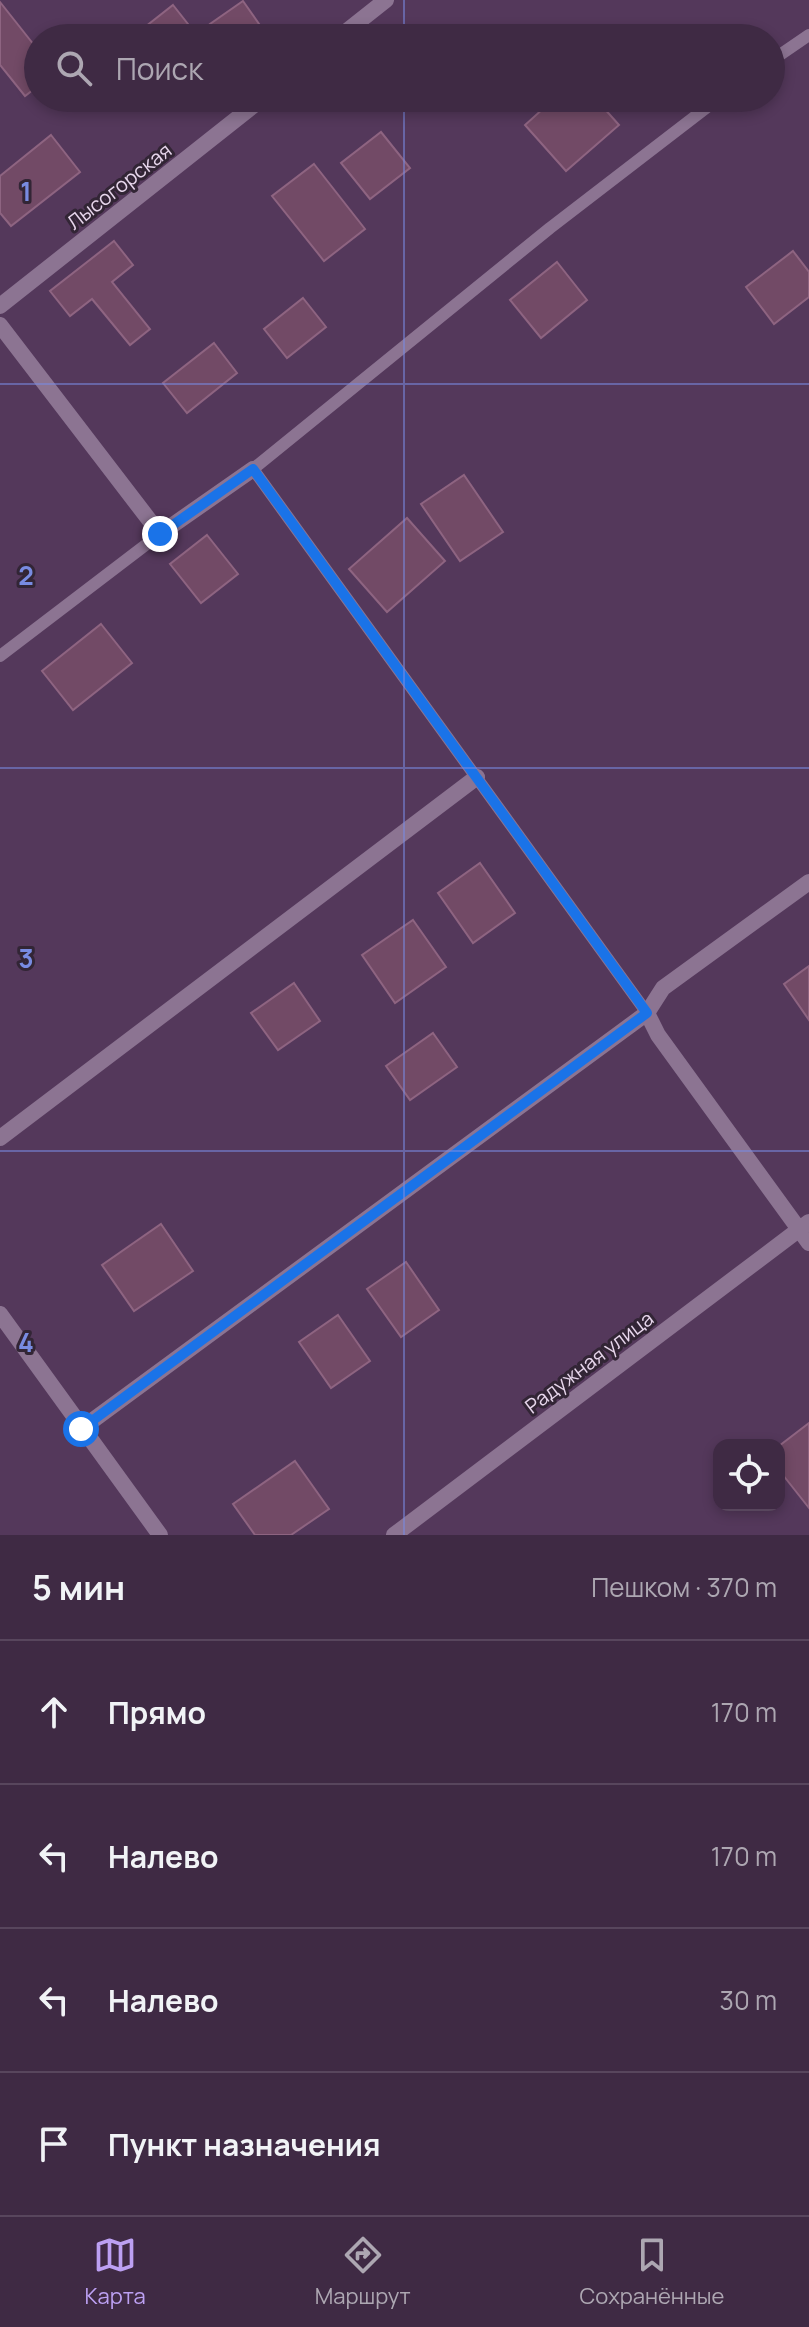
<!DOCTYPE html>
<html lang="ru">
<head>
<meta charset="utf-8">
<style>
	body { margin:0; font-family:Manrope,sans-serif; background:#46324b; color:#f1f3f6 }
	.controls { position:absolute; right:24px; bottom:24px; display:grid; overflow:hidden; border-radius:16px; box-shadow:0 4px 12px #0003 }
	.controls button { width:72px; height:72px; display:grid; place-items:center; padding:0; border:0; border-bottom:2px solid #58465d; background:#3f2a44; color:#f1f3f6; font:40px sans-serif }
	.stop { position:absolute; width:24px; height:24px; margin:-18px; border:6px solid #1a73e8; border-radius:50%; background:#fff }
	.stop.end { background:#1a73e8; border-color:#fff; box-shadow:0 2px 8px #0008 }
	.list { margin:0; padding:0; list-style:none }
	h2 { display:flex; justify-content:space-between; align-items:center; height:104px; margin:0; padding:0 32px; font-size:34px }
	h2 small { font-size:26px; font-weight:400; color:#ada7b2 }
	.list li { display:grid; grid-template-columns:52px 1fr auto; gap:24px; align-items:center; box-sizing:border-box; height:144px; padding:0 32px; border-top:2px solid #58465d }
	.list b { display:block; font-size:30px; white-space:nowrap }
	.list em { font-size:26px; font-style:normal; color:#ada7b2 }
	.icon { flex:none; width:44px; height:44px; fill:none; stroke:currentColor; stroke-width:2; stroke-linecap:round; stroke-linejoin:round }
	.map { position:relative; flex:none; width:809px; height:1535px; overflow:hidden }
	.search { position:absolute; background:#3f2a44; box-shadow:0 4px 12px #0003; left:24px; right:24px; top:24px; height:88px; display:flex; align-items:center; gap:20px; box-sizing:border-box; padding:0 28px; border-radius:44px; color:#ada7b2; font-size:30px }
	.sheet { height:680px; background:#3f2a44 }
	nav { display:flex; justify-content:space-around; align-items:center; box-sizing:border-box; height:112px; border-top:2px solid #58465d; background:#3f2a44; font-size:22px; color:#ada7b2 }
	nav a { display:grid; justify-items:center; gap:4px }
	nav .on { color:#bca0f2 }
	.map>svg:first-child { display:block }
	.building { fill:#724a66; stroke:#8e6481; stroke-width:2 }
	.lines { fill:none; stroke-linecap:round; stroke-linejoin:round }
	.lane { stroke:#8c7492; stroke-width:12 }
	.street { stroke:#8c7492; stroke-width:16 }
	.route { stroke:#1a73e8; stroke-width:10 }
	.grid { fill:none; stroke:#788be1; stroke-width:2; stroke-opacity:0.55 }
	.labels { text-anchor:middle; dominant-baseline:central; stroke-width:6; stroke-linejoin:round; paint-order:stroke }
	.street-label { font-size:20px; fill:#e7d6ec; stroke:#322535 }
	.grid-label { font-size:26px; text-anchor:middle; font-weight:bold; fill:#788be1; stroke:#322535; stroke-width:6; stroke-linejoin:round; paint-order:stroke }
</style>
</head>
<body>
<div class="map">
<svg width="809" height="1535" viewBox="0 0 809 1535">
	<rect width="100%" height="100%" fill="#54385b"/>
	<path class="building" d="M243 1 264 31 254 38H221L210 24Z
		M0 2 38 50V86L25 96 0 65Z
		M173 5 199 38H131Z
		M555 98H595L619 125 566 171 525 125Z
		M381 132 410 168 370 199 341 163Z
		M51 135 80 172 11 226 0 213V176Z
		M314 164 365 229 324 261 272 196Z
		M114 241 133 265 112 282 150 329 130 345 92 299 70 316 50 291Z
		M793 251 809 272V297L774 324 746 287Z
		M557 262 587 300 541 338 510 300Z
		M303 298 326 327 287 358 264 329Z
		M214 343 237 373 187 413 163 383Z
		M464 475 503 532 460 561 421 504Z
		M407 518 445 561 387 612 349 569Z
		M207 535 238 574 201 603 170 564Z
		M101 624 132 663 73 710 42 671Z
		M480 863 515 913 473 943 438 893Z
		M413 920 446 967 395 1003 362 955Z
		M809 966V1020L784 984Z
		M294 983 320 1021 278 1050 251 1013Z
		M433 1033 457 1067 410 1100 386 1066Z
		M161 1224 193 1271 134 1311 102 1265Z
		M406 1262 439 1310 401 1337 367 1289Z
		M338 1315 370 1361 331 1388 299 1342Z
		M809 1423V1508L779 1470V1446Z
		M295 1461 329 1509 291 1535H255L233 1504Z"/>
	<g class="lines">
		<path class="lane" d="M771 61 809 35
			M0 656 160 534
			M647 1013 253 469 550 228 719 98"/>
		<path class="street" d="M338 38 386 0
			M0 306 263 98
			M0 325 160 534 253 469
			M809 882 663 988 647 1013 658 1035 809 1243
			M0 1138 477 777
			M0 1314 160 1535
			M81 1429 647 1013
			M394 1535 809 1222"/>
	</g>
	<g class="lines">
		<path class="route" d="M81 1429 647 1013 253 469 160 534"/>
	</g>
	<path class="grid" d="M404 0V38M404 98V1535M0 384H809M0 768H809M0 1151H809"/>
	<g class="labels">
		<g class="street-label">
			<text transform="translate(119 186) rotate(-38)">Лысогорская</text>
			<text transform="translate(589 1362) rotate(-37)">Радужная улица</text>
		</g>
	</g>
	<g class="grid-label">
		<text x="26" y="201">1</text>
		<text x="26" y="585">2</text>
		<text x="26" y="968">3</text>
		<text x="26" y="1352">4</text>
	</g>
</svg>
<div class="controls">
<button><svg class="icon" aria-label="locate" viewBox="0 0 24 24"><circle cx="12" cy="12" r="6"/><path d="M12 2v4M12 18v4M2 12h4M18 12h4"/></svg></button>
</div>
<div class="stop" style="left:81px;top:1429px"></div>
<div class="stop end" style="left:160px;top:534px"></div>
<div class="search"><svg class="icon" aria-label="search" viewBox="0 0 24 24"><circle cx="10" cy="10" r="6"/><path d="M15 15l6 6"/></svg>Поиск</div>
</div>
<section class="sheet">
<h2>5 мин<small>Пешком · 370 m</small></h2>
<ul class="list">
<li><svg class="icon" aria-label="ahead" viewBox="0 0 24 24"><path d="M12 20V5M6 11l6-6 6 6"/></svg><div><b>Прямо</b></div><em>170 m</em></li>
<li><svg class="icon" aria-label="left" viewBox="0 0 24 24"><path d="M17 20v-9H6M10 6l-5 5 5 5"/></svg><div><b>Налево</b></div><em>170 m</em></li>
<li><svg class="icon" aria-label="left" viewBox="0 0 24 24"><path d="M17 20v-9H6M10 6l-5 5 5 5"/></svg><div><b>Налево</b></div><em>30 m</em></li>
<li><svg class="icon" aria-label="arrive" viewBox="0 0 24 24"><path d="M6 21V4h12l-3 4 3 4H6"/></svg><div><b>Пункт назначения</b></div></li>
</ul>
</section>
<nav>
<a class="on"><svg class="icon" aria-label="map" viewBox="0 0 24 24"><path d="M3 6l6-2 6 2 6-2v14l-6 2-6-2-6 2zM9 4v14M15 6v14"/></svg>Карта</a>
<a><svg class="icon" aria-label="directions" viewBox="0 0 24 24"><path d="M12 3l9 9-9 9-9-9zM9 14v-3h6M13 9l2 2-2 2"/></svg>Маршрут</a>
<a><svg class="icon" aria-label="saved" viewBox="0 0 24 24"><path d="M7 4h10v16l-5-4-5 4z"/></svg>Сохранённые</a>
</nav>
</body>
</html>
